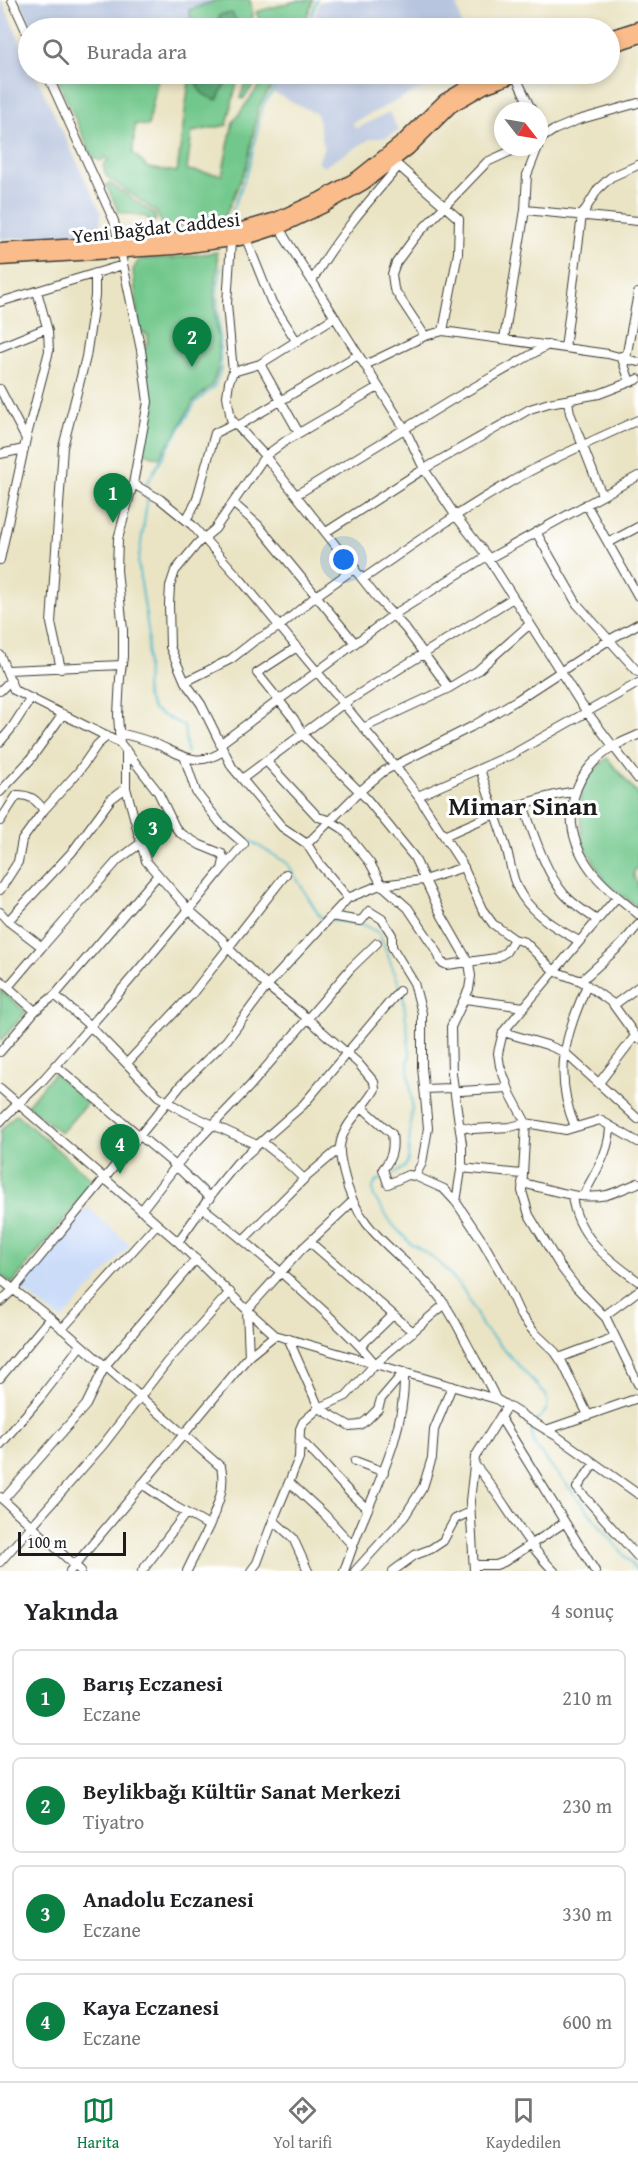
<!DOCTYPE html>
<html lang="tr">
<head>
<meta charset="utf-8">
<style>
	body { margin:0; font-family:"Gentium Book Plus",serif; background:#f6f6f6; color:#202124 }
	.compass { position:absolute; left:494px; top:102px; width:54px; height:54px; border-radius:50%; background:#fff; box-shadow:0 3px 9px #0003; rotate:121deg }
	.scale { position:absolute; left:18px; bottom:15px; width:108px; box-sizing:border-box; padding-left:6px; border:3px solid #1c1c1c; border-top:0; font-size:16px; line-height:21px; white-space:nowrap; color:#1c1c1c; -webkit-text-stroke:4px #fff; paint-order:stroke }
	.you { position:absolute; left:344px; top:560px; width:21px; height:21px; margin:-15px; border:4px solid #fff; border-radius:50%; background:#1a73e8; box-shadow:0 0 0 9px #1a73e833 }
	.badge { display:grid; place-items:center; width:39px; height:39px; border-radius:50%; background:#0b8043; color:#fff; font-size:20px; font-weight:700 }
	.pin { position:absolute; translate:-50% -50px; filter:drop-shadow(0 2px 3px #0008) }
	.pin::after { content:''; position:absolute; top:32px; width:21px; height:18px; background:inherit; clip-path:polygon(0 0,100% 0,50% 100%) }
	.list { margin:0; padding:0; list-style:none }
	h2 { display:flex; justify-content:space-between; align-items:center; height:78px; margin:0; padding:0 24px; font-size:26px }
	h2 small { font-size:20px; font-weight:400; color:#757577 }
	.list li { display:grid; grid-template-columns:39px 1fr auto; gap:18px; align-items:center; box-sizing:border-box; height:96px; margin:0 12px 12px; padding:0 12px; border:2px solid #e0e0e0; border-radius:9px }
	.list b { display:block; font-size:22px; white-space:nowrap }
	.list p { margin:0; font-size:20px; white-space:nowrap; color:#757577 }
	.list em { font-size:20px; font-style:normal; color:#757577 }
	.icon { flex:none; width:33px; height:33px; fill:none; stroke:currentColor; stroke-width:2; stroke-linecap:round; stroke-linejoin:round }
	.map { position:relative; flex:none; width:638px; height:1571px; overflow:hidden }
	.search { position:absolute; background:#fff; box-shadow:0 3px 9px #0003; left:18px; right:18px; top:18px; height:66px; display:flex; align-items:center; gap:15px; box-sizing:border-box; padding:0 21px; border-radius:33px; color:#757577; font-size:22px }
	.sheet { height:510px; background:#fff }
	nav { display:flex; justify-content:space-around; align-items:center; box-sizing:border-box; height:84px; border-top:2px solid #e0e0e0; background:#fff; font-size:16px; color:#757577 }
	nav a { display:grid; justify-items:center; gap:3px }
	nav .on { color:#0b8043 }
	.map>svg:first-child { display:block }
	.built { fill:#cbdcf9 }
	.industrial { fill:#b7c5de }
	.green { fill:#72c88c; stroke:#477254; stroke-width:1.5 }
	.forest { fill:#5dac78; stroke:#3c644a; stroke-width:1.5 }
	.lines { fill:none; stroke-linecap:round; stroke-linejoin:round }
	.stream { stroke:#4fbacc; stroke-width:2 }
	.street-casing { stroke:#3b3a35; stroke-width:10 }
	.primary-casing { stroke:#3b3a35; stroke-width:15 }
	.street { stroke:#fff; stroke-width:8 }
	.primary { stroke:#f9bc8a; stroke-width:12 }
	.labels { text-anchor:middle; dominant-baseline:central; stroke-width:6; stroke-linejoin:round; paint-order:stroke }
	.street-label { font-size:20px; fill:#1c1c1c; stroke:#fff }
	.district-label { font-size:26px; font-weight:bold; fill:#1c1c1c; stroke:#fff }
</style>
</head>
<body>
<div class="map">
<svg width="638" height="1571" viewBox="0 0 638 1571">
	<rect width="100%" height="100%" fill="#fff"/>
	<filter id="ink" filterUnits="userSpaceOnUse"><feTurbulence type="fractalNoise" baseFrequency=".0167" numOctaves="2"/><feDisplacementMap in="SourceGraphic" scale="12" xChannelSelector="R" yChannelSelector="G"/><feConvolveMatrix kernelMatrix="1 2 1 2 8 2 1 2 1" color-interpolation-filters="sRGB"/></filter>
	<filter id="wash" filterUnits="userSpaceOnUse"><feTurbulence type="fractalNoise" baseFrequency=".008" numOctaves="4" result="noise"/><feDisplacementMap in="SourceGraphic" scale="24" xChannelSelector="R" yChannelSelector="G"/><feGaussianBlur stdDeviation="1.35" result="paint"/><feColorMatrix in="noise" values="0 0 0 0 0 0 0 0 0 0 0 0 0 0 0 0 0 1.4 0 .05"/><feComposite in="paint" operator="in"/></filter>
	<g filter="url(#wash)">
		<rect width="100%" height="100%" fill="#eae4c4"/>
		<path class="built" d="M87 1207 130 1245 62 1320 21 1289Z"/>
		<path class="industrial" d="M0 0H2L28 60V74H35L101 212 100 234 0 239Z
			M20 0H218L219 1 189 10 193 28H33Z
			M325 0H456L462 28H312L319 3Z
			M285 74H450L352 123 356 129 389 112 399 131 386 137 370 139 323 167 318 162 324 147 317 114 272 92Z"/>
		<path class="green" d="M218 0H250L253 15 250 28H193L189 10Z
			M299 0H313L303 28H279L261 23 256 12Z
			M67 74H159L148 126 135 124 133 153 148 168 177 172 190 74H239L227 125 192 132 187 170 222 175 233 122 260 85 256 82 243 99 240 98 248 74H280L259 106 247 165 225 217 226 221 164 228 156 212 106 176 103 166 108 159 105 157 101 161 93 158 56 76Z
			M110 183 154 214 156 219 154 222 149 221 147 217 119 212 106 185Z
			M217 252 218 266 214 291 219 354 218 369 212 385 193 402 175 435 159 458 145 453 136 481 149 416 143 349 148 343V335L139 331 133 270 138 261 143 259 172 258Z
			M607 758 638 794V868L634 871V877L638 884V908L606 883 583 843 580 815 581 794 589 775Z
			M0 989 26 1012 0 1042Z
			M54 1073 87 1103 61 1133 27 1105Z
			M16 1114 95 1182 12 1284 0 1274V1131Z"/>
		<path class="forest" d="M232 13 237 22 242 24 241 28H204L205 26 216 24 220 15Z
			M197 74H228L227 80 217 100C203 96 194 90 197 74Z"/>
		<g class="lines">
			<path class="stream" d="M307 28 317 0
				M233 215V209L249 167 263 105 284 74
				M147 490 146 485 151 476 196 402 214 387 221 369 217 291 221 267
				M148 496 138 563 148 629 146 696 153 710 184 726 187 753
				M198 786 221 818 239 834 287 863 320 917 326 919
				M331 920 364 925 379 933 403 994 410 1054 408 1065 412 1104 408 1160 405 1167 389 1177
				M384 1178 376 1181 373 1188 374 1197 393 1225 411 1244 426 1253 443 1266 464 1291 483 1327 546 1395C550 1408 546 1412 536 1421
				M533 1425 531 1431 535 1446 637 1571"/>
		</g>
	</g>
	<g filter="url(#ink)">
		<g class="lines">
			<g class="street-casing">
				<path id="street" d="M12 0 28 35
					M47 74 114 221 141 350 148 402 133 484 118 539 117 570 123 630V657L120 678 118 715 120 743
					M515 75 532 111
					M539 140 554 130 578 120 638 103
					M393 161 459 219 458 253 443 331
					M525 210 638 221
					M278 223 285 238 405 429 424 469 455 515 487 556 581 704 638 779
					M245 236 271 301 297 342
					M231 241 227 304 233 372 229 382 227 396 231 419 265 456 378 599 405 628 449 688 477 671 530 624
					M312 281C336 239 367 203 398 167
					M0 302 123 265
					M425 336 394 289 392 274 396 263 415 237 487 162 520 147
					M504 339 525 210 527 175 538 147
					M0 347 47 328
					M565 348 582 215 598 189 611 177 638 165
					M621 356 630 382
					M626 358 638 293
					M260 364 299 433
					M365 365 425 336 443 331 608 354 638 362
					M233 372 260 364 335 317
					M0 389 26 439
					M568 401 570 413 602 495
					M238 426 358 355
					M0 454 24 449
					M133 484 160 499 192 525 241 580 395 766 418 796 462 864 482 909 493 924 514 939 525 942 554 971 581 981 612 1003 638 1039
					M296 495 450 401 548 345
					M233 503 258 525 355 643
					M586 504 638 596
					M186 520 196 502 215 433 235 423
					M326 532 424 469 530 409 549 403 599 394 638 379
					M536 532 577 604 638 672
					M608 543 638 527
					M488 559 638 476
					M0 560 26 439 49 351 48 331 37 291
					M363 579C415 543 466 507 521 476 559 455 599 438 638 420
					M297 647 257 673 294 719 304 736 366 798 414 857 442 916 469 963 471 976 469 989 451 1027 452 1074 462 1144V1164L456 1202
					M0 655 14 690 120 743 158 792 175 827 180 833 200 845 222 854 224 860 222 869C164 941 104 1011 43 1080 29 1095 13 1107 0 1122
					M61 669 51 623 63 447 86 357 95 296V273
					M8 670 122 665
					M185 682 231 659 254 641 279 627 316 596 355 568
					M0 691 11 680
					M363 728 449 688
					M119 733C132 736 144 739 156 744 180 754 197 769 223 751
					M638 735C630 739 621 742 613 747 567 776 559 827 591 870 604 888 622 900 638 914
					M0 742 11 729 31 698
					M220 744 393 615 487 556
					M126 750V788L146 861 189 910 222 939 228 948 267 986 307 1018 358 1063 374 1082 375 1089C364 1109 343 1123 340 1146 339 1155 342 1165 344 1174 358 1237 404 1252 440 1298 451 1312 458 1327 466 1342 476 1361 487 1379 496 1399
					M185 759 196 792 220 823 244 844 223 868
					M267 762 318 817 329 820 343 829 370 863 382 885 408 908 438 953 441 962 447 965 496 958 506 952 514 939
					M480 769C488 794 497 819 505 844 511 861 511 880 522 896 536 917 558 929 579 941
					M242 779 343 704 513 598
					M0 792 30 760 63 714
					M418 796 513 754 638 683
					M523 805C533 832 545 872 564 894 573 904 585 912 597 920
					M0 821 17 795C31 795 36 800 44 810
					M444 836C486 817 530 798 576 791
					M307 844 359 792 384 771 471 727 517 700 609 640 638 624
					M0 890 18 862 22 840 44 810 79 771 97 745 107 736
					M617 897 503 1032 498 1053 500 1066 511 1095 526 1123 522 1191 529 1215 560 1266 576 1287 606 1318 638 1384
					M348 898 319 863 307 844 282 827 232 767 201 704 185 682 170 647 169 604 170 586 175 571 198 543 215 529 265 456 287 440 378 387
					M0 912 8 921 72 852 111 799 126 788
					M331 916 361 921 369 911 382 919 392 935V947L414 983 422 1013V1067L428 1128 422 1163 415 1176 408 1175 388 1184 383 1169C392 1158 394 1148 392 1134L363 1108
					M8 921 42 947 118 860 141 843
					M0 980 35 1011
					M581 981 621 945 638 925
					M8 987 42 947
					M55 995 91 1027 158 1096 185 1112 257 1145
					M465 999 524 1007
					M614 1005 638 987
					M503 1032 547 1045 564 1052 638 1119
					M0 1052 35 1011 55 995 158 875
					M127 1063 192 994 286 874
					M55 1065 176 1166 210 1198
					M599 1083 635 1036
					M0 1088 178 1242 247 1310 275 1335 496 1399 558 1437 638 1494
					M424 1089 450 1088 461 1091 508 1088
					M460 1126 473 1129 510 1127 526 1123 566 1130 600 1120 638 1142
					M575 1127C553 1073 565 1037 587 985
					M262 1142 281 1157 304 1179
					M461 1168 522 1174
					M415 1176 444 1189 456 1202 483 1242 502 1275 521 1316 534 1332 555 1352 563 1364 588 1415
					M522 1183C550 1189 578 1201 607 1195 617 1192 628 1187 638 1183
					M572 1196C577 1236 607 1259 638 1281
					M583 1196C594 1174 610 1152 610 1126
					M203 1208C246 1241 287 1277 327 1314 343 1330 361 1345 375 1364
					M141 1211 187 1152 250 1086 351 968 377 943
					M243 1240 304 1179 339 1149
					M178 1242 214 1191 237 1163 303 1105 399 991
					M310 1242 413 1332
					M0 1279 50 1318 221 1467C226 1488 217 1507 209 1526
					M0 1302 13 1290 182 1084 227 1040 267 986 348 898 380 885 424 880 464 867
					M604 1316 638 1291
					M62 1329 156 1225
					M288 1338 319 1408 350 1426 360 1425 367 1420 378 1409 381 1399 404 1372
					M361 1346 393 1315
					M249 1356 247 1310 301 1250 352 1202
					M559 1358 615 1337
					M0 1378 50 1318
					M500 1417 595 1571
					M546 1430 638 1398
					M301 1441C325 1462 342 1489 368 1509
					M0 1445 41 1397 81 1345
					M355 1461 384 1472
					M474 1464C504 1498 522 1540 554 1571
					M594 1464 577 1488 638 1557
					M289 1482 325 1515 353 1546
					M142 1484 176 1507 209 1526 187 1571
					M0 1497 81 1571
					M3 1500 86 1405 105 1366 196 1259
					M273 1520 293 1538 308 1571
					M0 1562 103 1445 167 1362 230 1292
					M474 1565H496L504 1562 564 1523
					M70 1571 234 1374 249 1356 275 1335
					M142 1571 186 1513
					M251 1571 257 1563 272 1523 299 1458 300 1429 303 1422 319 1408 346 1396 375 1364 445 1304
					M344 1571C350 1555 355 1539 362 1523 382 1475 406 1426 404 1372
					M355 1571 404 1517 423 1487 432 1458 434 1430 452 1386
					M393 1571 415 1555 431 1549 443 1541 455 1519 470 1512
					M474 1571 470 1501 475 1457 507 1406"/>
			</g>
			<g class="primary-casing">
				<path id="primary" d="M610 37 638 28
					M610 46 638 37
					M0 250 173 239 227 233 276 219 320 199 357 178 402 142 444 101 479 80 493 75
					M0 259 174 248 246 238 280 227 324 206 364 183 409 148 451 106 484 87 519 74"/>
			</g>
			<use href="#street" class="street"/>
			<use href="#primary" class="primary"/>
		</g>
	</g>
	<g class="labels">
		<g class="street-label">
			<text transform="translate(156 227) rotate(-6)">Yeni Bağdat Caddesi</text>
		</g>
		<g class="district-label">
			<text x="523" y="805">Mimar Sinan</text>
		</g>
	</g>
</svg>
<svg class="compass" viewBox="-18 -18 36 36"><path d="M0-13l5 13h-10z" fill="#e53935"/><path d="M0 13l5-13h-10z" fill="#757577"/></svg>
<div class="scale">100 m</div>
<div class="you"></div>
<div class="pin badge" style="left:113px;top:523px">1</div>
<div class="pin badge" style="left:192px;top:367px">2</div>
<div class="pin badge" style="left:153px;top:858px">3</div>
<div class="pin badge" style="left:120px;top:1174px">4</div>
<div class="search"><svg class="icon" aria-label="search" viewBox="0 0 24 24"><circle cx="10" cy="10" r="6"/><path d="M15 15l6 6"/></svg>Burada ara</div>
</div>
<section class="sheet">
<h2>Yakında<small>4 sonuç</small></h2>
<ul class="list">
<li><span class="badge">1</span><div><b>Barış Eczanesi</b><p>Eczane</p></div><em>210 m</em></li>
<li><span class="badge">2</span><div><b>Beylikbağı Kültür Sanat Merkezi</b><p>Tiyatro</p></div><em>230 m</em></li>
<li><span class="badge">3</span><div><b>Anadolu Eczanesi</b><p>Eczane</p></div><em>330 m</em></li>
<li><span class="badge">4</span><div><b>Kaya Eczanesi</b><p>Eczane</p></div><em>600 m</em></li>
</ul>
</section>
<nav>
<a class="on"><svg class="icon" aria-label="map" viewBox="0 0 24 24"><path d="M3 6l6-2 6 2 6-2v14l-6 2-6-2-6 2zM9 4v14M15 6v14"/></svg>Harita</a>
<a><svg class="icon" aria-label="directions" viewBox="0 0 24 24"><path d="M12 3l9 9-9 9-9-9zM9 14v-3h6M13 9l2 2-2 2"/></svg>Yol tarifi</a>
<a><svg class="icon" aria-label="saved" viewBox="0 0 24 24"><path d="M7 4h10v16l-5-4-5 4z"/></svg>Kaydedilen</a>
</nav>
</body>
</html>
